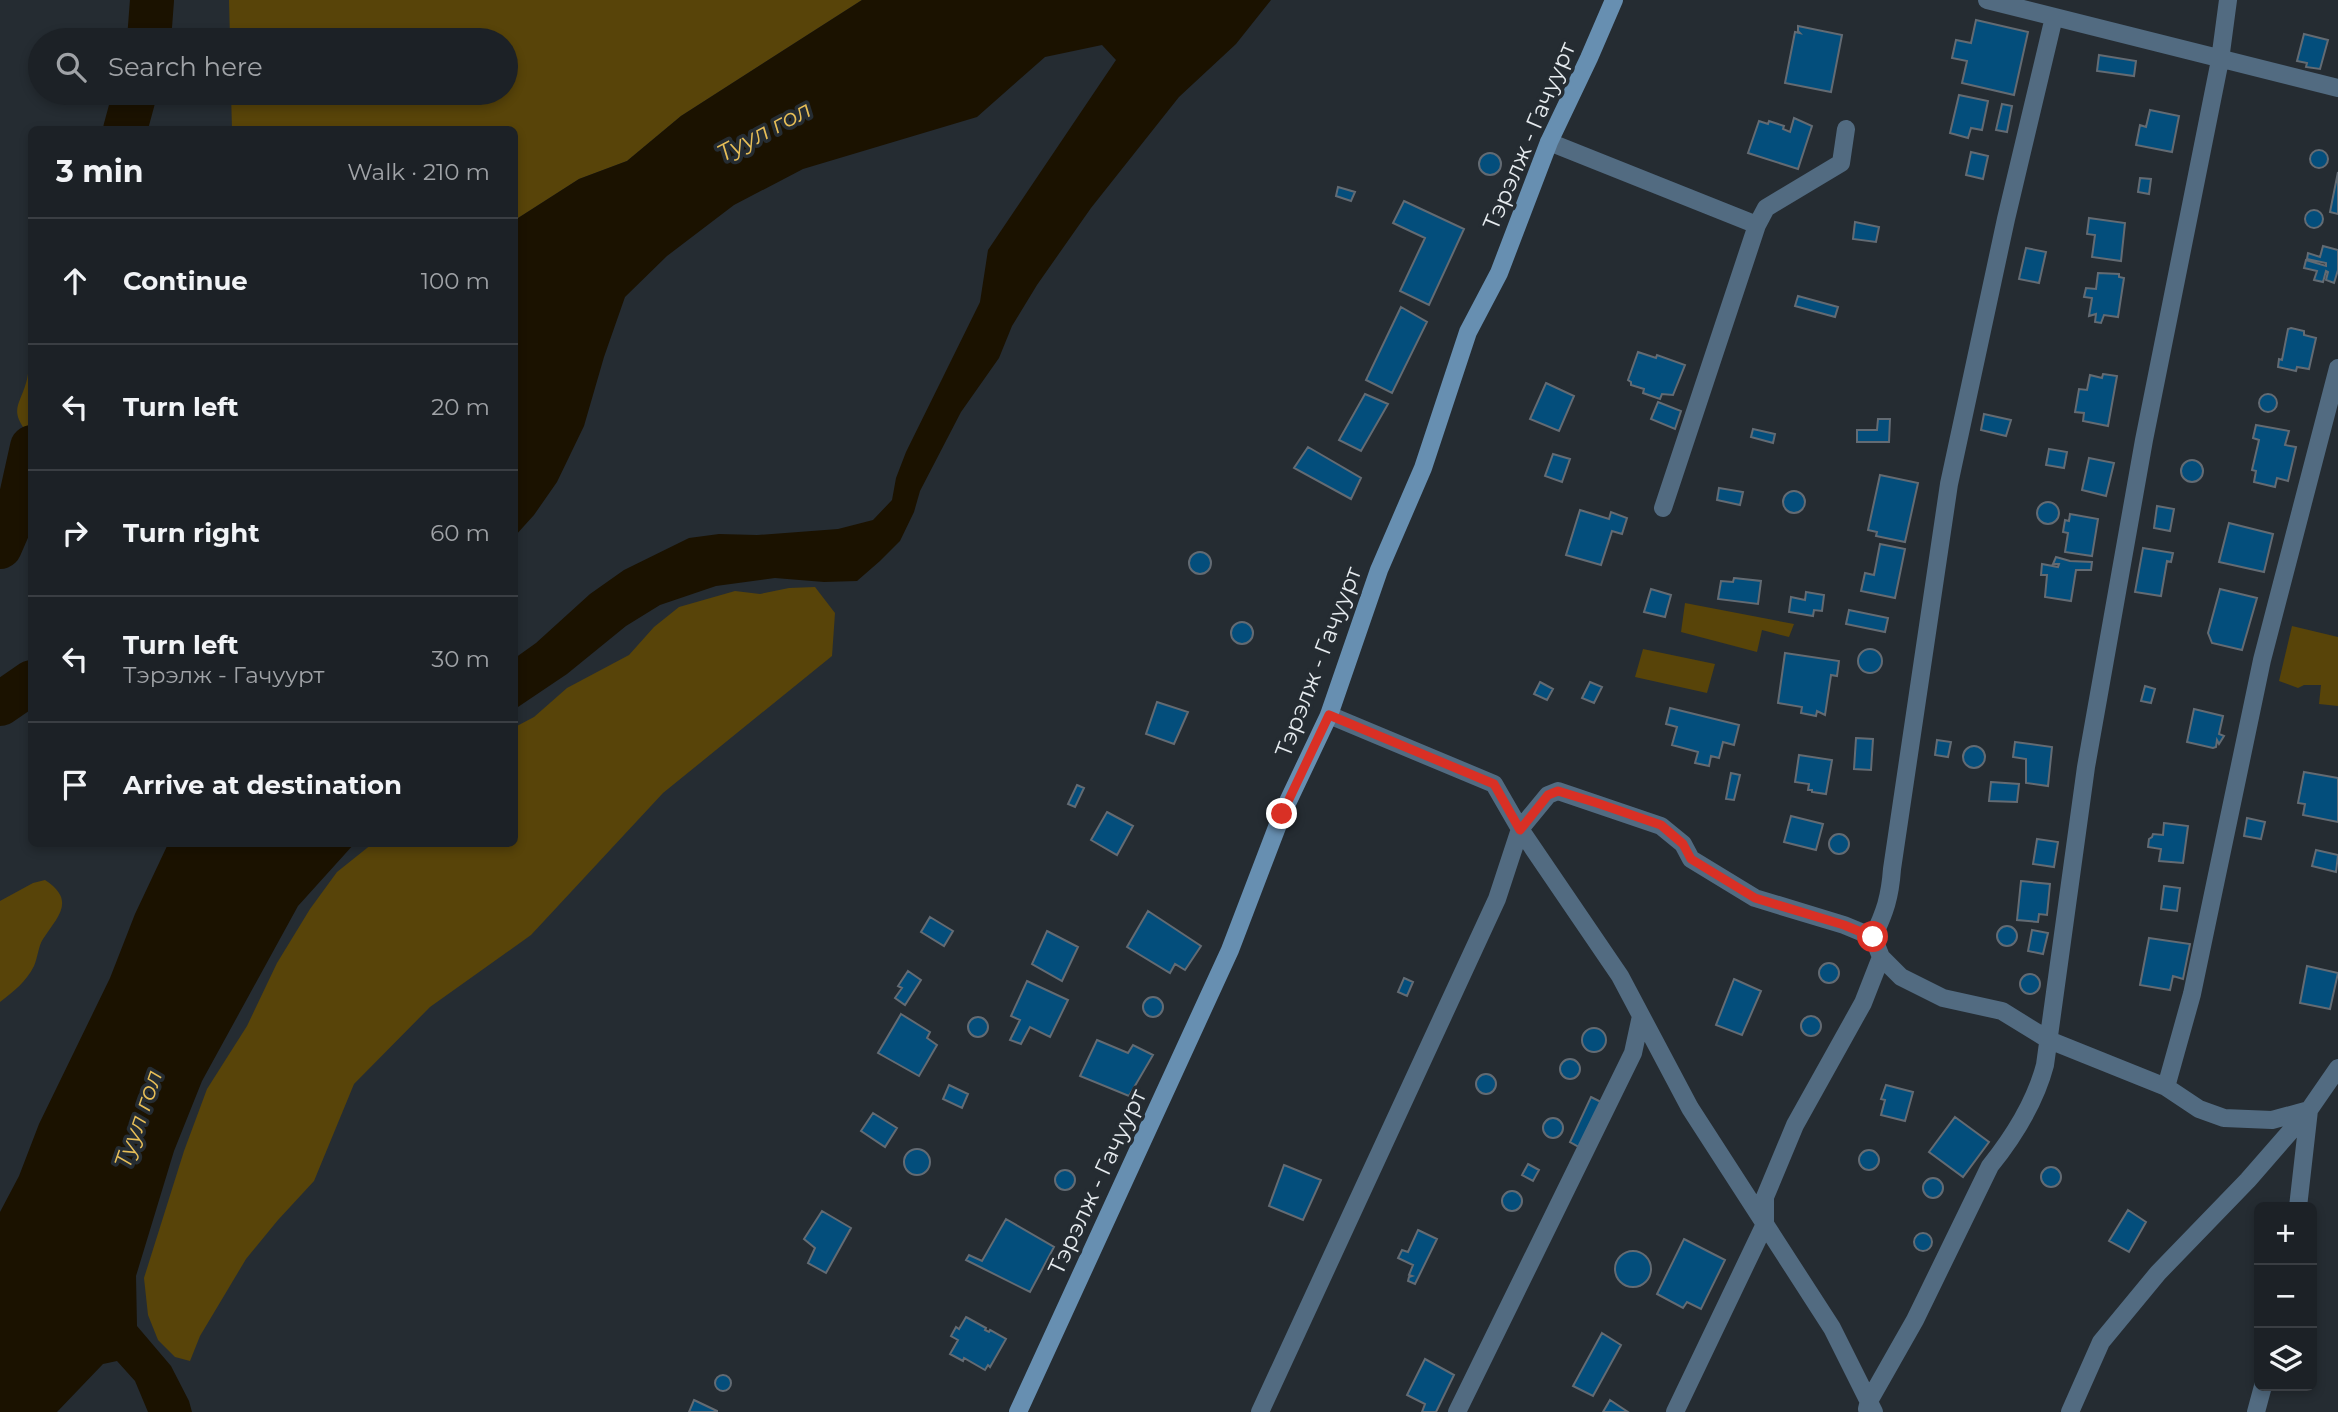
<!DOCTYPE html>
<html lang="en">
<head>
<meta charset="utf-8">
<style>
	body { margin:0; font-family:Montserrat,sans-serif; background:#25292e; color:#f1f3f6 }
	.controls { position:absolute; right:21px; bottom:21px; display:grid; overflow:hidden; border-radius:10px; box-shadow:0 4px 10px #0003 }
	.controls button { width:63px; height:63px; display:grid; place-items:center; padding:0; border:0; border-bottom:2px solid #3a3e43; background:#1c2126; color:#f1f3f6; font:35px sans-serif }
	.stop { position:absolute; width:21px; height:21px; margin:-16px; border:5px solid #d93025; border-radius:50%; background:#fff }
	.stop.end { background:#d93025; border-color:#fff; box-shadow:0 2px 7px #0008 }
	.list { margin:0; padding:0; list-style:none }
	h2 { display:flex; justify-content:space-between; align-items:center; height:91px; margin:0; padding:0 28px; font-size:30px }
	h2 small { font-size:23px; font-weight:400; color:#a0a3a7 }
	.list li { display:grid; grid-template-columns:46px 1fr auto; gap:21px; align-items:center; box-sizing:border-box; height:126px; padding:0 28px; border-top:2px solid #3a3e43 }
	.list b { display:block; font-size:26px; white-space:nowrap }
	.list p { margin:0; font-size:23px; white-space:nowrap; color:#a0a3a7 }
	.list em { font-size:23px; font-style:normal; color:#a0a3a7 }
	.icon { flex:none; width:38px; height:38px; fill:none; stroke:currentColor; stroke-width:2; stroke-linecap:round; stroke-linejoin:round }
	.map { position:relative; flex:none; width:2338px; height:1412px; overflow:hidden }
	.search { position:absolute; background:#1c2126; box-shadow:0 4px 10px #0003; left:28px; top:28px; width:490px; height:77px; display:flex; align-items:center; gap:18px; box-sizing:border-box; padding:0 24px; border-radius:38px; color:#a0a3a7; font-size:26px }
	.panel { position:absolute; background:#1c2126; box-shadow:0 4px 10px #0003; left:28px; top:126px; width:490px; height:721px; border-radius:10px }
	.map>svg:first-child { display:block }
	.green { fill:#584409 }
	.water { fill:#1b1200 }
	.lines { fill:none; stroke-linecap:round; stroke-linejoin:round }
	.river { stroke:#1b1200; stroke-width:44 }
	.building { fill:#034e7c; stroke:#636b73; stroke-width:2 }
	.minor { stroke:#526b81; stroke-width:18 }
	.secondary { stroke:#678fb1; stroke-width:18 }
	.route { stroke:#d93025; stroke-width:9 }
	.labels { text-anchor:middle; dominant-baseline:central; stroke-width:7; stroke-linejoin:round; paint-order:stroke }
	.street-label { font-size:23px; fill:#e6ebef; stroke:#252c32 }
	.water-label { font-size:24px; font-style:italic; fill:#e7be57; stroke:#252c32 }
</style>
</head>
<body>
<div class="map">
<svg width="2338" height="1412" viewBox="0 0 2338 1412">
	<rect width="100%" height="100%" fill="#252c32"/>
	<path class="green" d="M229 0H862L681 116 627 161 579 179 515 220 514 130 232 129 231 93H506V40H230Z
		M31 355V428L25 430C10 409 20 404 26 383 29 374 28 364 31 355Z
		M815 587 835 613 832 656 663 793 531 935 430 1007 354 1084 314 1181 278 1220 246 1259 200 1336 190 1361 175 1357 158 1340 148 1315 144 1278 184 1151 207 1089 247 1026 277 963 310 909 337 872 372 844H514L515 727 534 717 567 688 629 655 654 627 679 607 735 591 760 594 789 588Z
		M1685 603 1794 624 1789 637 1762 630 1757 652 1681 632Z
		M2292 626 2338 637V706L2319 704 2321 685H2304L2298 688 2279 681Z
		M1643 649 1715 664 1707 693 1635 677Z
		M45 880C77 901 57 917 43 939 38 947 38 957 34 966 26 982 14 991 0 1002V901L33 883Z"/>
	<path class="water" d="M862 0H1271L1236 44 1179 97 1091 208 1037 285 1012 326 999 358 961 412 920 491 914 512 900 541 880 561 857 581 824 582 775 578 716 586 660 605 626 626 567 674 515 709V658L536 643 590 594 624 570 689 538 719 534 757 535 838 529 873 520 892 500 896 478 906 452 980 302 988 250 1116 60 1102 45 1045 57 977 117 803 169 734 205 667 256 625 297 604 357 584 426 557 482 534 515 515 536V220L579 179 627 161 681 116Z
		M168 844H354L298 906 202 1081 174 1151 136 1276 137 1326 171 1366 189 1401 192 1412H148L135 1381 117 1361 103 1364 57 1412H0V1212L19 1176 39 1124 110 978 135 914Z"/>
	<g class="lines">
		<path class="river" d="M149 40 152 0
			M125 130 135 93
			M0 547 20 501 32 447
			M0 704 32 682"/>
	</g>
	<path class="building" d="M1976 20 2028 32 2014 95 1962 83 1967 61 1952 58 1956 40 1971 43Z
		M1798 26 1842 35 1831 92 1785 83 1795 32 1800 33 1798 31Z
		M2304 34 2328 40 2320 69 2306 67 2307 63 2297 61Z
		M2099 55 2136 61 2134 76 2097 71Z
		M1959 95 1988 101 1982 130 1971 128 1968 138 1950 133Z
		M2002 104 2012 106 2007 132 1996 130Z
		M2150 110 2179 116 2172 152 2136 145 2140 125 2146 127Z
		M1794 118 1812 126 1798 169 1748 153 1759 121 1768 124 1769 121 1784 126 1783 129 1790 132Z
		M2310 159a9 9 0 1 1 18 0a9 9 0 1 1-18 0Z
		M1971 152 1988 156 1983 179 1966 175Z
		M1479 164a11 11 0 1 1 22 0a11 11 0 1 1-22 0Z
		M2338 172V214L2330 212Z
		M2140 178 2151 179 2149 194 2138 192Z
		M1338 187 1355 192 1351 201 1336 196Z
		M1404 201 1464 229 1429 305 1400 291 1425 238 1393 223Z
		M2305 219a9 9 0 1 1 18 0a9 9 0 1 1-18 0Z
		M2089 218 2125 223 2121 261 2092 257 2095 235 2087 234Z
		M1855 222 1879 227 1876 242 1853 239Z
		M2323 246 2338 250V270L2334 283 2326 280 2328 272 2326 271 2323 282 2314 280 2317 271 2304 268 2306 260 2326 266V263L2307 259 2308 253 2320 257Z
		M2026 248 2046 252 2039 283 2019 279Z
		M2098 273 2119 274V277L2124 278 2118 317 2104 315 2101 323 2095 322 2096 314 2089 316 2092 298 2084 297 2086 288 2096 289Z
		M1798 296 1838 307 1835 317 1795 306Z
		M1401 307 1427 322 1392 393 1366 380Z
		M2291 328 2304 331V335L2316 338 2309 369 2297 367 2296 371 2278 367 2279 359 2282 360 2288 329Z
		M1638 352 1656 358 1657 355 1685 365 1673 395 1662 394 1660 399 1643 393 1644 389 1631 385V382L1628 380Z
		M2103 374 2117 376 2108 426 2083 421 2084 413 2075 412 2079 389 2087 390 2090 375 2102 378Z
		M1546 383 1574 396 1559 431 1530 419Z
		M2259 403a9 9 0 1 1 18 0a9 9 0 1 1-18 0Z
		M1365 394 1388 404 1361 451 1339 440Z
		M1658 402 1681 411 1675 429 1651 419Z
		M1984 414 2011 420 2006 436 1981 430Z
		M1878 419H1890L1889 442H1857V430H1877Z
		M2256 425 2289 431 2285 445 2296 447 2288 481 2277 478 2275 487 2254 482 2256 471 2252 470 2259 440 2253 438Z
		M1753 429 1775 434 1773 443 1751 437Z
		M1308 447 1361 478 1351 499 1294 468Z
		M2049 449 2067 452 2064 468 2046 465Z
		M1553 454 1570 459 1562 482 1545 476Z
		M2089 458 2114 463 2106 496 2082 490Z
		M2181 471a11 11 0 1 1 22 0a11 11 0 1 1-22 0Z
		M1880 475 1918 483 1905 542 1876 536 1877 532 1868 530Z
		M1719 488 1743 492 1740 505 1717 500Z
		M1783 502a11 11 0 1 1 22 0a11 11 0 1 1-22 0Z
		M2037 513a11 11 0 1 1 22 0a11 11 0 1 1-22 0Z
		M2157 506 2174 509 2170 531 2154 528Z
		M1580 510 1609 519 1611 512 1627 518 1622 534 1612 531 1601 565 1566 555Z
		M2070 514 2098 519 2092 556 2065 552 2068 533 2063 532 2065 520 2069 521Z
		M2229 523 2273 534 2264 572 2219 562Z
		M1880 544 1905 549 1895 598 1861 591 1865 573 1874 575Z
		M2143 548 2173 553 2171 562 2167 561 2161 596 2135 592Z
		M1189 563a11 11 0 1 1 22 0a11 11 0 1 1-22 0Z
		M2056 557 2070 561 2092 562 2091 570H2076L2071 601 2045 597 2047 575H2041L2042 564 2058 567 2059 564H2053Z
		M1734 578 1761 581 1758 604 1718 599 1721 581 1733 582Z
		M1651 589 1671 595 1665 617 1644 612Z
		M2220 589 2257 598 2242 650 2212 643 2208 633Z
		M1806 592 1824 595 1822 611 1814 610 1813 616 1789 612 1791 597 1805 600Z
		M1849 610 1888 618 1885 632 1846 624Z
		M1231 633a11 11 0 1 1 22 0a11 11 0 1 1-22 0Z
		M1858 661a12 12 0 1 1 24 0a12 12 0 1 1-24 0Z
		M1785 653 1839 661 1837 676 1831 675 1825 715 1817 711 1816 716 1801 713 1802 707 1778 703Z
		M1540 682 1553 689 1547 700 1534 694Z
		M1590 682 1602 687 1594 703 1582 698Z
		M2145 686 2155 689 2151 703 2141 701Z
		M1157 702 1188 712 1174 744 1146 734Z
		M1670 708 1739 725 1734 745 1723 742 1719 758 1711 756 1709 766 1695 763 1698 752 1672 745 1677 727 1666 724Z
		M2194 709 2223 716 2219 734 2224 736 2219 744 2217 740 2216 747 2213 748 2187 742Z
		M1856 738 1873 739 1871 770 1854 769Z
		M1937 740 1951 742 1948 757 1935 755Z
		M2015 742 2052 747 2048 786 2026 783V759L2013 757Z
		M1963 757a11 11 0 1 1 22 0a11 11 0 1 1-22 0Z
		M1799 755 1832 760 1826 794 1812 792V790H1808L1809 784 1795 782Z
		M2304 772 2338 778V822L2303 815 2305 804 2298 803Z
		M1731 773 1740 775 1734 800 1726 799Z
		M1991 782 2019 784 2017 802 1989 801Z
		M1077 785 1084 788 1075 807 1068 804Z
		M1107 812 1133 826 1117 855 1091 840Z
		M1791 816 1823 824 1816 850 1784 842Z
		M2247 818 2265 822 2261 839 2244 836Z
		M2164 823 2188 826 2183 863 2159 861 2161 849 2148 847 2149 839 2152 837 2153 834 2163 835Z
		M1829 844a10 10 0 1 1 20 0a10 10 0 1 1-20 0Z
		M2037 839 2058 842 2054 867 2033 864Z
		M2316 850 2338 855 2336 872 2312 866Z
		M2021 881 2050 884 2047 915 2039 914 2038 922 2017 920Z
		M2164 886 2180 888 2177 911 2161 909Z
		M1148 911 1201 946 1185 970 1175 964 1170 973 1127 947Z
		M930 917 953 931 944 946 921 932Z
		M1997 936a10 10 0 1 1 20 0a10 10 0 1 1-20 0Z
		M2032 930 2048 933 2043 954 2028 951Z
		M1047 931 1078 947 1062 981 1032 964Z
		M2149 938 2190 944 2183 979 2173 976 2170 990 2140 985Z
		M1819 973a10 10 0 1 1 20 0a10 10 0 1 1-20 0Z
		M2307 966 2338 973 2330 1009 2300 1003Z
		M908 971 921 980 905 1005 895 998 902 988 898 986Z
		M2020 984a10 10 0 1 1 20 0a10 10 0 1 1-20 0Z
		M1404 978 1413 982 1407 996 1398 992Z
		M1734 979 1761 991 1742 1035 1716 1025Z
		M1027 981 1068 1000 1050 1037 1030 1027 1021 1044 1010 1040 1020 1020 1011 1016Z
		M1143 1007a10 10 0 1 1 20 0a10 10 0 1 1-20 0Z
		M901 1014 930 1032 927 1038 937 1045 919 1076 878 1053Z
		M1801 1026a10 10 0 1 1 20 0a10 10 0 1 1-20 0Z
		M968 1027a10 10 0 1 1 20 0a10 10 0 1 1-20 0Z
		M1582 1040a12 12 0 1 1 24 0a12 12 0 1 1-24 0Z
		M1097 1040 1128 1053 1133 1045 1153 1055 1129 1096 1080 1076Z
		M1560 1069a10 10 0 1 1 20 0a10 10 0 1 1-20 0Z
		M1476 1084a10 10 0 1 1 20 0a10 10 0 1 1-20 0Z
		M949 1085 968 1094 962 1108 943 1099Z
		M1886 1085 1913 1092 1905 1121 1881 1115 1885 1100 1881 1099Z
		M1591 1097 1601 1102 1579 1147 1570 1142Z
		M873 1113 897 1128 885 1147 861 1131Z
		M1955 1117 1989 1142 1963 1177 1929 1152Z
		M1543 1128a10 10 0 1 1 20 0a10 10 0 1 1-20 0Z
		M904 1162a13 13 0 1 1 26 0a13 13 0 1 1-26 0Z
		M1859 1160a10 10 0 1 1 20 0a10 10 0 1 1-20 0Z
		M1528 1164 1539 1170 1533 1181 1522 1175Z
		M1284 1165 1321 1180 1303 1220 1269 1206Z
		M2041 1177a10 10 0 1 1 20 0a10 10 0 1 1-20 0Z
		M1055 1180a10 10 0 1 1 20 0a10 10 0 1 1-20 0Z
		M1923 1188a10 10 0 1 1 20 0a10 10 0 1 1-20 0Z
		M1502 1201a10 10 0 1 1 20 0a10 10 0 1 1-20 0Z
		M2128 1210 2146 1222 2129 1252 2109 1241Z
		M822 1211 851 1228 826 1273 808 1263 815 1248 804 1239Z
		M1006 1219 1054 1247 1030 1292 966 1260 969 1255 982 1261Z
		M1418 1230 1437 1239 1415 1284 1408 1281 1409 1277 1412 1276 1409 1275 1413 1265 1398 1258 1402 1250 1408 1252Z
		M1914 1242a9 9 0 1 1 18 0a9 9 0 1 1-18 0Z
		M1684 1239 1725 1260 1701 1309 1687 1302 1683 1308 1657 1294Z
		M1615 1269a18 18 0 1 1 36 0a18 18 0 1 1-36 0Z
		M966 1317 986 1328 985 1330 989 1332 990 1330 1006 1339 990 1367 988 1365 985 1370 964 1358 963 1361 950 1354 958 1340 951 1336 956 1327 959 1329Z
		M1602 1333 1621 1345 1593 1396 1573 1386Z
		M1425 1359 1454 1375 1436 1412H1422L1425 1404 1407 1395Z
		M715 1383a8 8 0 1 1 16 0a8 8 0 1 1-16 0Z
		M694 1400 717 1411V1412H689Z
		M1610 1400 1628 1412H1603Z"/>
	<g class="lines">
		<path class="minor" d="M1987 0 2338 88
			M1549 142 1757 225 1663 508
			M1757 225 1766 208 1841 163 1846 129
			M1873 937C1885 912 1890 897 1892 869L1949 484 2006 219 2054 17
			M2166 1087 2192 994 2262 660 2338 368
			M2298 1207 2309 1110
			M1867 1409 1869 1401 1915 1320 1990 1166C2014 1136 2035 1103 2045 1065L2086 767 2144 440 2220 60 2228 0
			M1260 1412 1497 899 1520 829 1494 784 1329 715
			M1457 1412 1633 1053 1641 1016
			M1675 1412 1765 1224V1197L1795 1125 1863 1003 1881 957
			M1874 1412 1832 1328 1690 1108 1620 976 1520 829 1548 795 1558 791 1661 826 1683 844 1691 859 1755 898 1844 925 1873 937 1881 957 1901 977 1943 998 2002 1011 2049 1040 2166 1087 2199 1109 2224 1118 2272 1120 2309 1110 2338 1068
			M2070 1412 2101 1342 2158 1273 2248 1180 2309 1110
			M2256 1412 2263 1386"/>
		<path class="secondary" d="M1018 1412 1230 950 1282 814 1329 715 1379 570 1423 468 1468 332 1499 273 1549 142 1589 58 1614 0"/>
	</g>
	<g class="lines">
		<path class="route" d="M1282 814 1329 715 1494 784 1520 830 1548 795 1558 791 1597 803 1661 825 1683 844 1691 859 1755 898 1844 925 1873 937"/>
	</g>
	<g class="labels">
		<g class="street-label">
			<text transform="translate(1529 136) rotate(-67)">Тэрэлж - Гачуурт</text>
			<text transform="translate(1318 662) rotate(-69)">Тэрэлж - Гачуурт</text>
			<text transform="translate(1097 1182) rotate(-65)">Тэрэлж - Гачуурт</text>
		</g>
		<g class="water-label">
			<text transform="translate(764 131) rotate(-28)">Туул гол</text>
			<text transform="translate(138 1119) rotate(-71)">Туул гол</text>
		</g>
	</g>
</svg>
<div class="controls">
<button>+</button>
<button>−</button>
<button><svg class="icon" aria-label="layers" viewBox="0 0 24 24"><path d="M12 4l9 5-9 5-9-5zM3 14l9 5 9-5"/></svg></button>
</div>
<div class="stop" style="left:1873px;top:937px"></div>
<div class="stop end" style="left:1282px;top:814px"></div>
<div class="search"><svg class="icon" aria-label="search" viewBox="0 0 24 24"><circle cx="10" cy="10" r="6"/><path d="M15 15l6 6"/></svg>Search here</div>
<section class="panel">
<h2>3 min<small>Walk · 210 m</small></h2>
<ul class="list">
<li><svg class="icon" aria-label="ahead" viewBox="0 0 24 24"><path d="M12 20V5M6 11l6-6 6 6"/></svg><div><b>Continue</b></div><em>100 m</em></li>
<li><svg class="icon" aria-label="left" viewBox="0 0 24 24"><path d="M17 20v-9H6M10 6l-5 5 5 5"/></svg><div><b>Turn left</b></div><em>20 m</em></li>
<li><svg class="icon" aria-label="right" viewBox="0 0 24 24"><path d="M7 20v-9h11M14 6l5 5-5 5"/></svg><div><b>Turn right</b></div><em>60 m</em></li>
<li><svg class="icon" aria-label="left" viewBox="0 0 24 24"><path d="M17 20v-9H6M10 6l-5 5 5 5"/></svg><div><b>Turn left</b><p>Тэрэлж - Гачуурт</p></div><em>30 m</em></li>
<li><svg class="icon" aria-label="arrive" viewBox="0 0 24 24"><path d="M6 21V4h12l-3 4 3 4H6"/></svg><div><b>Arrive at destination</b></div></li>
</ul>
</section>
</div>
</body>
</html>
